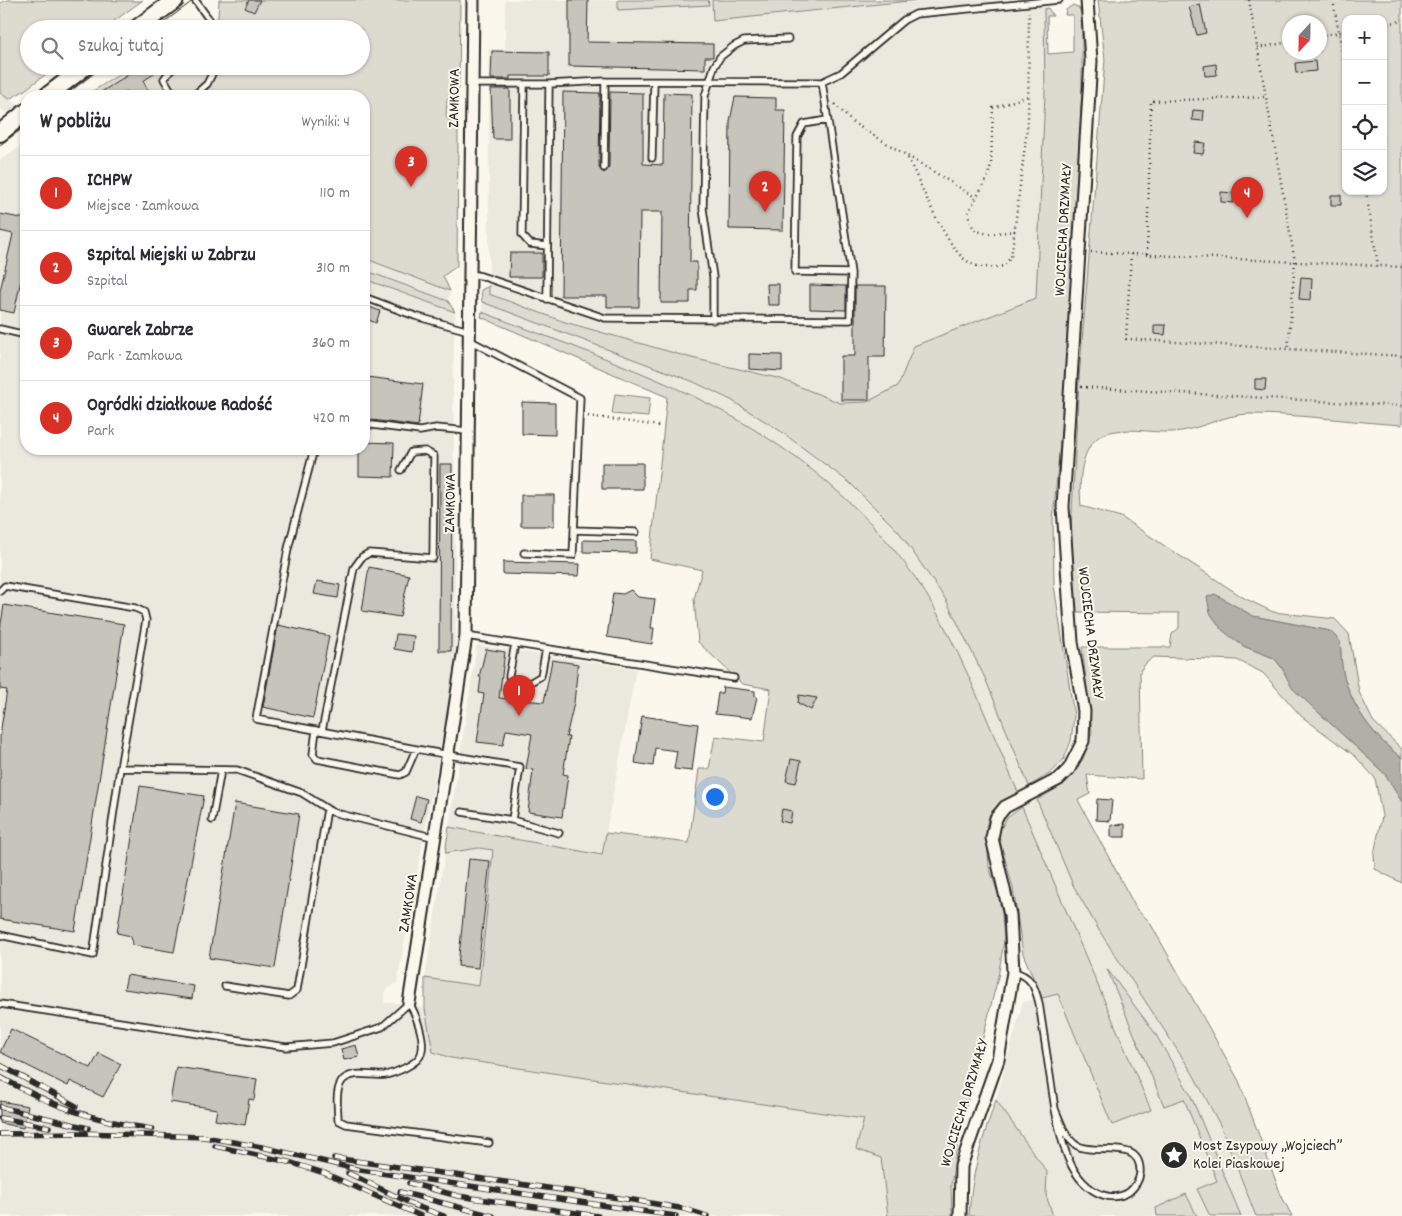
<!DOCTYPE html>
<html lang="pl">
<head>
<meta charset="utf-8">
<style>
	body { margin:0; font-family:Dekko,sans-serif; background:#f2f2f3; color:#2b2b33 }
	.controls { position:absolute; right:15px; top:15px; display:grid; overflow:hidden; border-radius:10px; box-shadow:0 1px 4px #0004 }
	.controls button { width:45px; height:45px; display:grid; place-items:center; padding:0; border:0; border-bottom:1px solid #e1e1e2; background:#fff; color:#2b2b33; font:25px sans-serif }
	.compass { position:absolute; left:1282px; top:15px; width:45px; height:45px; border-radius:50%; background:#fff; box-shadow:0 1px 4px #0004; rotate:202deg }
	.you { position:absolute; left:714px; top:796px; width:18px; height:18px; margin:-12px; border:4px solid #fff; border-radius:50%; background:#1a73e8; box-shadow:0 0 0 8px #1a73e833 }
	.badge { display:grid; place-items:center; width:32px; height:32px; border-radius:50%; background:#d93025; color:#fff; font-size:16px; font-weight:700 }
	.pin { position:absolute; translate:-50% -41px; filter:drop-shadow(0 1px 2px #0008) }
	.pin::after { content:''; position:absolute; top:26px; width:18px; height:15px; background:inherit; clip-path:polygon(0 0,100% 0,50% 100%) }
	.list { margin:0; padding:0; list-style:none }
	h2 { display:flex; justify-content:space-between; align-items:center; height:65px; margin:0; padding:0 20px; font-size:21px }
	h2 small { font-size:16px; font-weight:400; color:#7c7c81 }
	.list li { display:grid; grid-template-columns:32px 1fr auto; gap:15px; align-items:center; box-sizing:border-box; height:75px; padding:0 20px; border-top:1px solid #e1e1e2 }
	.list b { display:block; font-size:19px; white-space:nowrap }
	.list p { margin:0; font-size:16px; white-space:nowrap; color:#7c7c81 }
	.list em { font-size:16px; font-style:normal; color:#7c7c81 }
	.icon { flex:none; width:28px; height:28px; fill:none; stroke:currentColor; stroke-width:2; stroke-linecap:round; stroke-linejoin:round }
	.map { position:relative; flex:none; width:1402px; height:1216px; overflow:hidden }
	.search { position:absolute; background:#fff; box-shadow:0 1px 4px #0004; left:20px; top:20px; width:350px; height:55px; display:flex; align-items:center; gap:12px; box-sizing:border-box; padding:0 18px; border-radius:28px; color:#7c7c81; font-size:19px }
	.panel { position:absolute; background:#fff; box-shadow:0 1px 4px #0004; left:20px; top:90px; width:350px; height:365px; border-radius:20px }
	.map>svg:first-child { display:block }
	.built { fill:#ebe8de }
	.green { fill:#dddad0; stroke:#84827e; fill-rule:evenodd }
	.water { fill:#b1afa7; stroke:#7b7a75 }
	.building { fill:#c7c4bc; stroke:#2b2b2b }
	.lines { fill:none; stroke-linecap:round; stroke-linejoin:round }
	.lane-casing { stroke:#2b2b2b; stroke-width:9 }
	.street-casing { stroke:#2b2b2b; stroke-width:15 }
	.secondary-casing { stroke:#2b2b2b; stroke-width:20 }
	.path { stroke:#2b2b2b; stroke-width:2.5; stroke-dasharray:1 4; stroke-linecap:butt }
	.lane { stroke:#fbf7ec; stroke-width:5.5 }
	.street { stroke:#fbf7ec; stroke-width:11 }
	.secondary { stroke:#fbf7ec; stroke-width:16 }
	.tram { stroke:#2b2b2b; stroke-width:1 }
	.rail-casing { stroke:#2b2b2b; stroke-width:5.5 }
	.rail { stroke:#fbf7ec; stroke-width:4; stroke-dasharray:11; stroke-linecap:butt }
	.labels { text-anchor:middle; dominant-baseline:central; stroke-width:4; stroke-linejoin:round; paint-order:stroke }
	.street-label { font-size:16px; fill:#2b2b2b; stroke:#fbf7ec }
	.poi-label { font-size:16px; fill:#2b2b2b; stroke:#fbf7ec; text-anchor:start }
</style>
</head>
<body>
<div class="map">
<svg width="1402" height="1216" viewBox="0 0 1402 1216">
	<rect width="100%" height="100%" fill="#fbf7ec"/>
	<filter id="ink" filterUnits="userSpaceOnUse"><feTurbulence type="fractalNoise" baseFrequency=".02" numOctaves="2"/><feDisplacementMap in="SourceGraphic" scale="10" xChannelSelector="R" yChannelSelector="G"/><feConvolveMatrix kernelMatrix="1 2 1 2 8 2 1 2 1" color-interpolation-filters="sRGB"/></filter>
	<g filter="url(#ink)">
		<path class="built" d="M505 0H712L714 21 929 0H1044L1045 94 1036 298 914 346 898 387 867 402 840 403 781 379 692 358 569 323 489 294V49H505Z
			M0 93 26 110V124L0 109Z
			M26 143V449H364V279L455 312 453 378 456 661 397 983 386 990 384 1003H409L425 1009 430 1029 451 1058 864 1119 881 1157 888 1216H0V160Z
			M364 258 450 291 448 301 364 270Z
			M482 302 694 382 731 400 779 430 850 483 899 532 946 600 985 678 1029 786 1018 792 957 651 935 608 910 569 862 514 841 495 771 442 725 412 657 381 482 312Z
			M477 645 636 669 602 855 449 827Z
			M1037 800 1073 885 1100 932 1193 1074 1221 1127 1256 1216H1241L1190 1094 1155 1033 1108 971 1164 1106 1183 1098 1217 1181 1198 1189 1210 1216H1197L1186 1194 1156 1208 1157 1216H1053L1046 1195 1047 1172 996 1100 1023 1002 1058 994 1112 1125 1151 1110 1022 807Z
			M479 848 493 850 479 987 425 978 445 853Z"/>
		<path class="green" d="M7 0 142 1 143 0 103 29H29V66H57L22 92 9 99 0 93V3Z
			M219 0H460L459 89 447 100 446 117 458 129 457 266 443 276 450 291 364 258V96H85L133 66H361V29H185L188 26 206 27 218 17Z
			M618 0H708L709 5 618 10Z
			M712 0H919L713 21Z
			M1098 0H1402V425C1352 422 1300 414 1250 414 1223 414 1199 431 1172 432 1151 433 1124 426 1104 434 1079 445 1079 484 1081 506L1121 517 1244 598 1273 612 1335 619 1349 634 1359 692 1373 721 1402 749V758C1375 739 1350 705 1343 672 1341 662 1341 651 1340 641L1330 631 1253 616 1214 594 1243 646 1274 658 1282 668 1293 688 1384 773 1402 802V883L1375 869 1374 854 1382 816 1375 778 1355 756 1301 716 1263 673 1237 660 1154 657 1146 663 1140 671 1142 779 1087 775 1090 794 1078 800 1137 910 1149 921 1239 1081 1281 1195 1292 1216H1256L1221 1127 1193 1074 1100 932 1073 885 1037 800 1064 784 1083 759 1092 732 1082 647H1170L1172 634 1179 628V613L1075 612 1071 531 1079 379 1105 60ZM1346 19H1383V191H1346ZM1290 22H1320V52H1290Z
			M1073 5 1079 8 1082 16V89L1064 399 1053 520 1054 585 1074 716 1071 741 1064 759 1051 773 1029 786 985 678 946 600 899 532 850 483 779 430 731 400 694 382 482 302 481 290 489 286V294L565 322 692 358 781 379 840 403 867 402 898 386 914 346 1036 298 1045 94 1044 9 1048 8 1053 16H1047L1048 54 1073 52V15H1065L1066 10Z
			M364 270 448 301 455 312 364 279Z
			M482 312C562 343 649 371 724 412 807 457 888 526 935 609 968 667 991 731 1018 792L991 812 986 826 989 867 1001 902 1004 941 998 977 959 1134 951 1185 952 1216H888L881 1158 856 1149 864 1119 451 1058 433 1052 425 1009V978L479 986 493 850 479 848 445 853 449 827 602 855 606 833 689 843 699 769H709L715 736 764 742 771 689 742 684 698 642 694 599 702 570 650 559 667 397 481 317Z
			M615 394 650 398 648 417 612 414Z
			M1022 807 1151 1110 1112 1125 1058 994 1042 998 1023 954 1013 888 998 834 1007 818Z
			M1107 969 1155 1033 1190 1094 1241 1216H1210L1197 1189 1217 1181 1184 1099 1164 1106Z
			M996 1100 1047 1172 1046 1195 1053 1216H969C971 1175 982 1139 996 1100Z
			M1186 1194 1197 1216H1157L1156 1208Z"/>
		<path class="water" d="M1215 594 1253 616 1330 631 1340 641C1341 651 1341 662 1343 672 1350 705 1375 739 1402 758V802L1384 773 1292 688 1282 668 1274 658 1243 646 1222 630 1210 613 1207 597Z"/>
		<path class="building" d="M249 0H260L254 12 245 8Z
			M569 0H588L587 42 713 44V57H705V69L569 66Z
			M1200 4 1206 33 1197 35 1189 7Z
			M492 51 549 52V76H510V79H491Z
			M1315 61 1316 71 1296 73 1295 63Z
			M1216 64 1217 75 1205 76 1204 66Z
			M142 66H149L154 74 143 81 151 96H130L127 91 118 96H95Z
			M491 89H510V139H493Z
			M563 92 600 93 599 168 604 173 609 168 610 92 643 93V164L663 165 664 93 692 94 690 262H697V290H690V303H661L662 212H640L639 307H607V296H561Z
			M735 97 776 98V110H785L783 230 729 229 730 121Z
			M1193 110 1204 111 1203 121 1192 120Z
			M1195 142 1205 143 1203 154 1193 153Z
			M1221 192 1234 193 1233 203 1221 202Z
			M1331 195H1341V205H1331Z
			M0 214 26 219V257L14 313 0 310V291L13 234 0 231Z
			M510 253H542V277H509Z
			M1301 277 1312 278 1311 300 1299 299Z
			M767 284H779V305H768Z
			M810 285 846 286V310L810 309Z
			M855 286H886L885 357H869V400H841V356H855Z
			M364 305 380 311 376 323 364 318Z
			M1154 325H1166L1165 335 1154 334Z
			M749 354 782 355V371L749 369Z
			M367 377 423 384 418 426 364 419V382H366Z
			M1255 379H1266L1265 390 1255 389Z
			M522 402 555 403V435L522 434Z
			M364 442 394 443 393 477 359 476V449H364Z
			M602 463H643V489H602Z
			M440 464H452L451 651H439Z
			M521 495H554V526H521Z
			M583 540 636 541V553L583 552Z
			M503 562 580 564 579 576 503 574Z
			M369 567 409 575 400 617 362 611Z
			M317 581 340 585 338 598 314 594Z
			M631 590 638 597 655 599 651 628H654L652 644 607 637 613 593 623 594Z
			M4 605 124 624 75 931 0 919V735L7 690 0 689V630Z
			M278 625 329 636 313 718 263 707Z
			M396 634 414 636 412 652 394 649Z
			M486 649 505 652 499 698 544 702 552 660 578 664 574 703 566 737H569L563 774 568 775 562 817 528 812 533 770 526 769 532 734 506 730 503 745 477 742 484 694 479 693 481 677H479Z
			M723 687 755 691V696L757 697 752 718 715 714 718 693H722Z
			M799 695 817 698 811 710 798 703Z
			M642 716 698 724 692 771 674 769 677 751 655 748 653 766 635 763Z
			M791 759 801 761 796 783 786 781Z
			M140 786 204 796 174 952 132 945 131 936 117 933Z
			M416 796 427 799 421 822 410 819Z
			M1097 799 1112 800 1110 821 1096 820Z
			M235 803 299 814 275 968 209 958Z
			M782 809 792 811 790 823 780 821Z
			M1125 824V837H1111V825Z
			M469 859 490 861 478 968 458 966Z
			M127 975 194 986 192 999 124 989Z
			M11 1029 91 1068 99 1053 121 1064 103 1097 70 1081 68 1086 0 1052Z
			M356 1045 359 1057 344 1060 341 1049Z
			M176 1067 257 1079 254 1100 249 1099 245 1125 215 1120 217 1109 170 1102Z
			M0 1101 28 1106 23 1128 0 1123Z"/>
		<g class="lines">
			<g class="lane-casing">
				<path id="lane" d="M195 0 216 29
					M472 84H549L605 81 822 82 841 73 904 20 916 14 1059 0
					M524 84 522 235 530 244 547 246
					M174 96 164 79 170 71 176 66
					M193 96 207 84 216 66
					M827 120 804 124 797 137 795 272 851 273
					M652 158 654 82
					M604 168 605 81
					M470 274 481 276 605 318 850 320 851 273 822 82
					M364 297 415 316 469 331
					M547 299 549 84
					M713 320V277L703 209 705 96 714 67 720 57 734 46 744 41 788 39
					M0 329 26 335
					M469 340 580 398 573 555 524 553
					M364 424 420 431 436 428 468 431
					M314 449 288 549 256 719C344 735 431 753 520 767L512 820 462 812
					M574 530 636 532
					M0 591 5 586 135 608 144 612 146 620 120 768
					M466 636 734 678
					M515 644 509 676 511 682 526 685 541 676 546 649
					M316 730 313 754 317 759 400 775 406 772 416 749
					M322 731 354 568 362 557 369 553 433 558 434 456 425 451 411 452 401 470
					M212 820 221 770
					M512 820 559 833
					M0 935 93 955 120 768 237 770 302 793 332 812 436 838
					M1013 972C1031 975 1035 987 1039 1003L1055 1109C1061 1140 1069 1183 1103 1195 1112 1198 1121 1197 1129 1192 1135 1187 1139 1181 1140 1173 1142 1136 1094 1157 1076 1145 1065 1138 1060 1120 1055 1109
					M225 986 289 996 297 990 327 809
					M0 1004 286 1047 333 1043 382 1027 409 1003C416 1014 426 1041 421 1054 418 1064 395 1073 385 1075 373 1077 355 1070 344 1079 334 1088 338 1108 338 1120L346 1124 489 1143"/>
			</g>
			<g class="street-casing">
				<path id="street" d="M409 1003 466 636 473 0
					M960 1216 961 1166 998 1060 1013 972 1010 915 992 838 996 818 1005 807 1059 779 1069 769 1083 741 1084 711 1072 642 1063 507 1091 61 1087 0"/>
			</g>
			<g class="secondary-casing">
				<path id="secondary" d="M136 29 175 0
					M47 96 86 66
					M0 133 26 112"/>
			</g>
			<path class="path" d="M1249 0 1295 262 1288 349
				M1333 0 1346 73
				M1383 24 1402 21
				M1320 36 1346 31
				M1257 48 1290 42
				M835 104 852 122 975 197
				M908 158C920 182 946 248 967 261 979 269 991 268 1004 266L1011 257 1013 242 1028 121 1029 12
				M1366 191 1378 266
				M1015 231 989 234 976 231 971 224 968 213 988 176 991 165 993 108 1028 96
				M1091 252 1402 267
				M1131 254 1126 339 1402 356
				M1147 254 1151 101 1266 97
				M1081 387 1402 406
				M588 416 659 426"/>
			<use href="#lane" class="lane"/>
			<use href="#street" class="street"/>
			<use href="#secondary" class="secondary"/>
			<path class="tram" d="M155 29 194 0
				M64 96 104 66
				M0 145 26 126"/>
			<g class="rail-casing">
				<path id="rail" d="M0 1065 76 1106
					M0 1077C54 1107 91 1120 152 1129
					M0 1107 88 1128
					M0 1118 49 1127
					M0 1134 83 1133 204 1137 262 1147 360 1170 676 1216
					M215 1146 289 1162 324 1173 421 1216
					M334 1158 633 1200 685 1209 707 1216
					M348 1173 416 1206 444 1216
					M409 1183 458 1196 598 1216
					M400 1192 493 1216"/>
			</g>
			<use href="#rail" class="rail"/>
		</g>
	</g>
	<defs>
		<g id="sight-disc" transform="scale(1.4375)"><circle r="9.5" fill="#2b2b2b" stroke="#fbf7ec"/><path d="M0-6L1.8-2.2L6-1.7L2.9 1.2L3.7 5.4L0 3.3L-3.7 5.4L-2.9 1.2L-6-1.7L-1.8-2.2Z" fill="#fff"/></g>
	</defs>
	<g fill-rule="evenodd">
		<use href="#sight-disc" x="1174" y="1155"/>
	</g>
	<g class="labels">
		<g class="street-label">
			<text transform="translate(455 98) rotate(-89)">ZAMKOWA</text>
			<text transform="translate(1064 230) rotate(-87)">WOJCIECHA DRZYMAŁY</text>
			<text transform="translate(451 503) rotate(-89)">ZAMKOWA</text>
			<text transform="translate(1090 633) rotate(83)">WOJCIECHA DRZYMAŁY</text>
			<text transform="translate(409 903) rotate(-81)">ZAMKOWA</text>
			<text transform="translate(965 1103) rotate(-73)">WOJCIECHA DRZYMAŁY</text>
		</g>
		<g class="poi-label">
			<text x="1193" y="1146">Most Zsypowy „Wojciech”<tspan x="1193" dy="18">Kolei Piaskowej</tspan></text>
		</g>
	</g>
</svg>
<div class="controls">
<button>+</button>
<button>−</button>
<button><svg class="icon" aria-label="locate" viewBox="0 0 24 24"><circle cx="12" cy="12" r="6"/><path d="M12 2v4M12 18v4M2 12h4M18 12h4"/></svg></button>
<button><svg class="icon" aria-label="layers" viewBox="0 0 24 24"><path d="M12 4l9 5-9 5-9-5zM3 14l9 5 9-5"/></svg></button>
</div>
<svg class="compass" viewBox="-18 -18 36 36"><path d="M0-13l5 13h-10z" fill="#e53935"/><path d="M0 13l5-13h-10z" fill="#7c7c81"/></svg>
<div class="you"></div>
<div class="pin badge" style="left:519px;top:716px">1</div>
<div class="pin badge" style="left:765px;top:212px">2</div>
<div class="pin badge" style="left:411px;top:187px">3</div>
<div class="pin badge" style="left:1247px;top:218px">4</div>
<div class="search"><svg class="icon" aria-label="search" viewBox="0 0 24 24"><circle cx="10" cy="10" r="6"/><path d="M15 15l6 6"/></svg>Szukaj tutaj</div>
<section class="panel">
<h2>W pobliżu<small>Wyniki: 4</small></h2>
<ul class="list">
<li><span class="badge">1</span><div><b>ICHPW</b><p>Miejsce · Zamkowa</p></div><em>110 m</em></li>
<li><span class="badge">2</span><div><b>Szpital Miejski w Zabrzu</b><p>Szpital</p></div><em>310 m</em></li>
<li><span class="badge">3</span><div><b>Gwarek Zabrze</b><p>Park · Zamkowa</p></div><em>360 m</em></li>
<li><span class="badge">4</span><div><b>Ogródki działkowe Radość</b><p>Park</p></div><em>420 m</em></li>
</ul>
</section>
</div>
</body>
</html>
